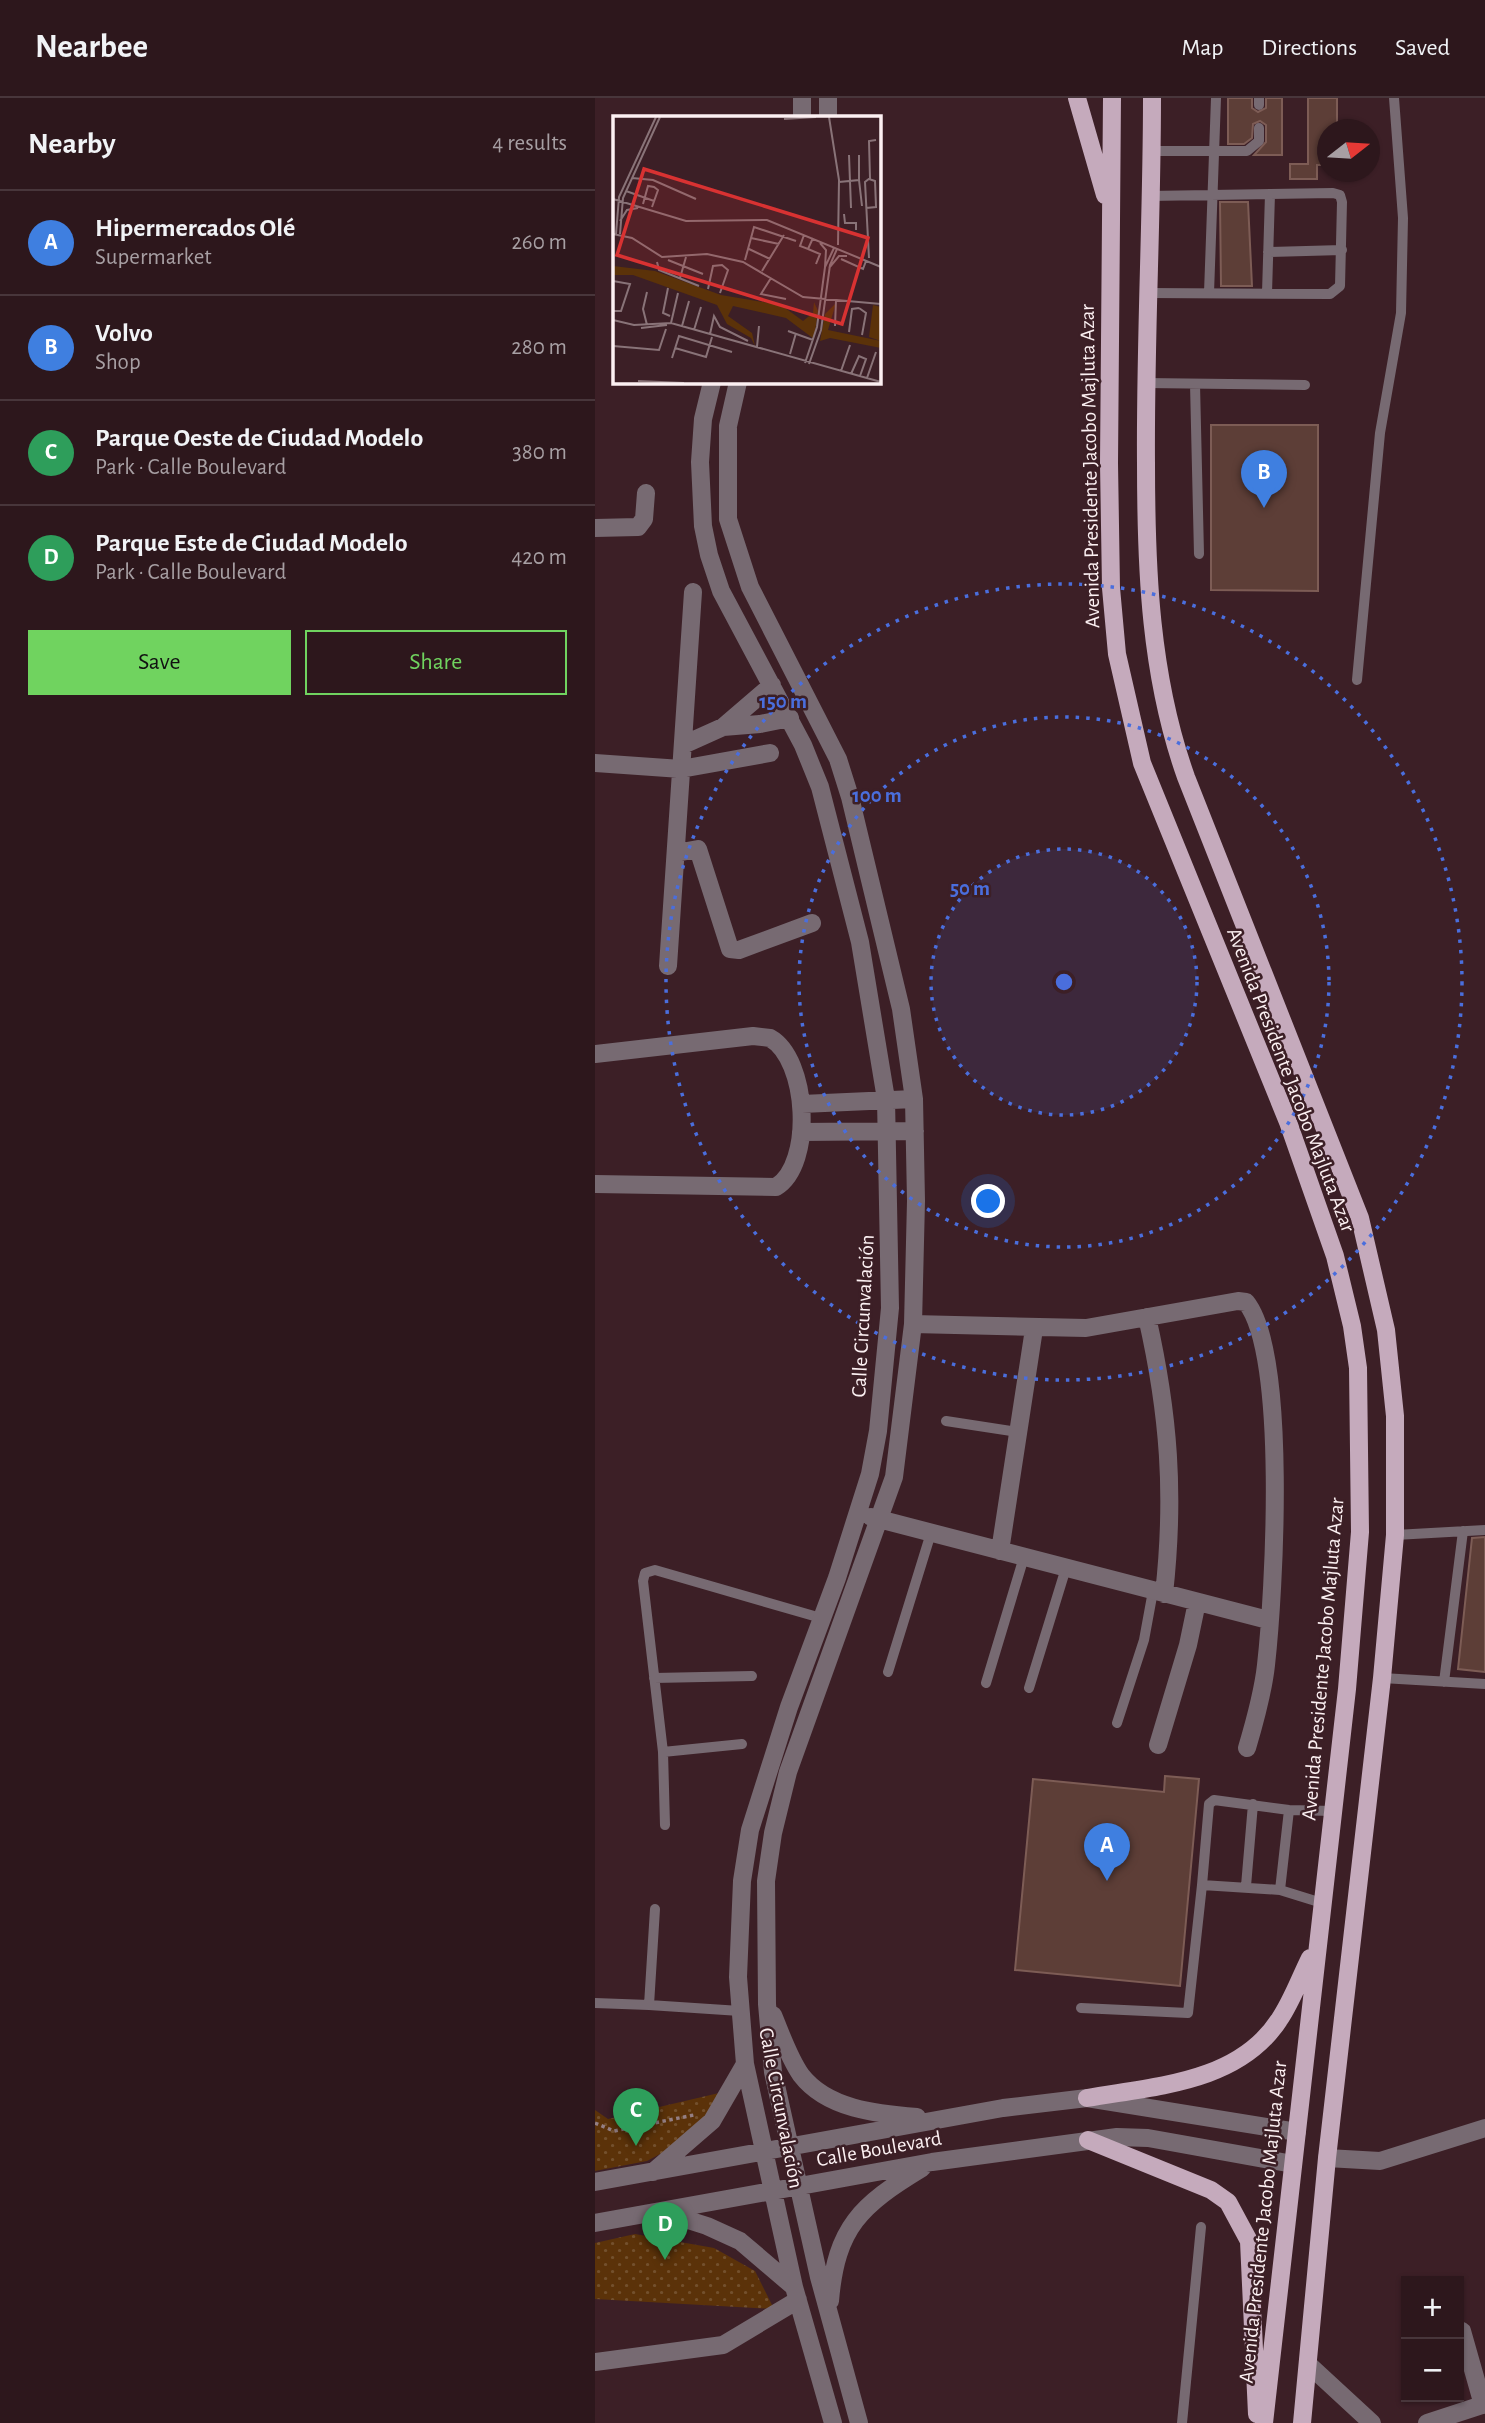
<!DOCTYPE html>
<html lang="en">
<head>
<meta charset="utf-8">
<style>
	body { margin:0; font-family:"Alegreya Sans",sans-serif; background:#352025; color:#f1f3f6 }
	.controls { position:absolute; right:21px; bottom:21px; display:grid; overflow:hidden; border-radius:0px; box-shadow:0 2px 5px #0004 }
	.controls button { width:63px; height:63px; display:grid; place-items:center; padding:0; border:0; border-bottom:2px solid #48363b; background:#2d171c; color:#f1f3f6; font:35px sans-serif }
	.compass { position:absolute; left:722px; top:21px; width:63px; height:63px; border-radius:50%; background:#2d171c; box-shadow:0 2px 5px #0004; rotate:73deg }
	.you { position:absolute; left:394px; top:1104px; width:24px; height:24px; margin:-18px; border:5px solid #fff; border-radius:50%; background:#1a73e8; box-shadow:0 0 0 10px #1a73e833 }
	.badge { display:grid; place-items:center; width:46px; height:46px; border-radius:50%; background:#70d35f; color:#fff; font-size:23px; font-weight:700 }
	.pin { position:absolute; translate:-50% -58px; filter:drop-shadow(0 2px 4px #0008) }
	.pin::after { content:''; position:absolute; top:37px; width:24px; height:21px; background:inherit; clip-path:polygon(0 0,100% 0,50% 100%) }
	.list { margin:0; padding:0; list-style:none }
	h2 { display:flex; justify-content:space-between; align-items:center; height:91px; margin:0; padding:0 28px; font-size:30px }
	h2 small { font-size:23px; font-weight:400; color:#a79fa3 }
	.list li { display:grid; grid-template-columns:46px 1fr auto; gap:21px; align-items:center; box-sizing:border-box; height:105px; padding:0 28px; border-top:2px solid #48363b }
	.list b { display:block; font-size:26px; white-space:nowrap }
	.list p { margin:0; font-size:23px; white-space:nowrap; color:#a79fa3 }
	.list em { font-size:23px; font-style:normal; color:#a79fa3 }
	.actions { display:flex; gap:14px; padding:21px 28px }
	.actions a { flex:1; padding:16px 0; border:2px solid #70d35f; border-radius:0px; text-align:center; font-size:24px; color:#70d35f }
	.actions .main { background:#70d35f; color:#111 }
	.map { position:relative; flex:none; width:890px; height:2325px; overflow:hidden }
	header { display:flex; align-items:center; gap:42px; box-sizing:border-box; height:98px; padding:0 35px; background:#2d171c; border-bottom:2px solid #48363b }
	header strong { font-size:33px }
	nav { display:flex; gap:38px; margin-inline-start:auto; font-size:24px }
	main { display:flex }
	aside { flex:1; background:#2d171c }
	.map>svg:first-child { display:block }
	.park { fill:url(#park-dots) }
	.building { fill:#5d3e37; stroke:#7d5c55; stroke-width:2 }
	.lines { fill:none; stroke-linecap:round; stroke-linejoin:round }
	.path { stroke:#947f84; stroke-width:3.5; stroke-dasharray:3.5 3.5; stroke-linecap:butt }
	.lane { stroke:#776a72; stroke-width:10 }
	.street { stroke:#776a72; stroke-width:18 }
	.primary { stroke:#c5aabc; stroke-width:18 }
	.ring { fill:none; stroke:#4a6edd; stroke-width:3.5; stroke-dasharray:3.5 7 }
	.labels { text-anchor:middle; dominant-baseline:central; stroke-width:5; stroke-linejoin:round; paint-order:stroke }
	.street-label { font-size:21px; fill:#fcf0f2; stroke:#3c1f26 }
	.inset-road { fill:none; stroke:#897378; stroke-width:2 }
	.view { fill:#d83232; fill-opacity:0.15; stroke:#d83232; stroke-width:3.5 }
	.inset-edge { fill:none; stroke:#fcf0f2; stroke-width:3.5 }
	.centre { fill:#4a6edd; stroke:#3c1f26; stroke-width:3.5 }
	.ring-label { font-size:21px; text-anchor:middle; font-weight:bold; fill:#4a6edd; stroke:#3c1f26; stroke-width:5; stroke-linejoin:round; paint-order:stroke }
</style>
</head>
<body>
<header>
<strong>Nearbee</strong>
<nav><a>Map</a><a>Directions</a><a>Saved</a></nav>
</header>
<main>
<aside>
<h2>Nearby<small>4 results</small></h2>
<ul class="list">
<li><span class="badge" style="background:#3f7fe0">A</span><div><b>Hipermercados Olé</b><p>Supermarket</p></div><em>260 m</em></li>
<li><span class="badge" style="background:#3f7fe0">B</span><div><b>Volvo</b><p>Shop</p></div><em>280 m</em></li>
<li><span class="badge" style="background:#2e9e5b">C</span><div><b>Parque Oeste de Ciudad Modelo</b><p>Park · Calle Boulevard</p></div><em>380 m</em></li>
<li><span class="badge" style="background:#2e9e5b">D</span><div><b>Parque Este de Ciudad Modelo</b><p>Park · Calle Boulevard</p></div><em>420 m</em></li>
</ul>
<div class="actions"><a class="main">Save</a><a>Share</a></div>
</aside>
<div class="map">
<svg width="890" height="2325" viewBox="0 0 890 2325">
	<defs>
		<pattern id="park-dots" width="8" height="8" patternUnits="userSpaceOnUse" patternTransform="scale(1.75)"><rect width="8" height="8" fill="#5b3209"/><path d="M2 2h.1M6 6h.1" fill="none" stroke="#73502d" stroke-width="1.8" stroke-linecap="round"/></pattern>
	</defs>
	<rect width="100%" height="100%" fill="#3c1f26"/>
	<path class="park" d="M124 1995 110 2032 52 2063 0 2073V2012L13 2021Z
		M40 2136 119 2150 160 2173 179 2211 0 2201V2145Z"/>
	<path class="building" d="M633 0H657V10L663 14 671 10V0H687V57H659L671 44V27L665 23 658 26 657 40 649 46H633Z
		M713 0H742V32H732V67H722V81H695V66H713Z
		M625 104H653L657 188H626Z
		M616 327H723V493L616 492Z
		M890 1439V1574L863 1571 877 1440Z
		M570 1678 604 1681 585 1888 420 1872 438 1681 569 1694Z"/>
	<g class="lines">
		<path class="path" d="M0 2025 19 2033 99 2017"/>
		<path class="lane" d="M664 7V0
			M556 53H652L664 43V30
			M673 154 747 152
			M553 195 735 196 745 188 747 104 745 97 738 95 554 98
			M614 195 621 0
			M672 195 675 96
			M550 285 710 287
			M600 286 604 456
			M762 582 785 335 806 215 808 120 799 0
			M351 1323 423 1334
			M800 1437 890 1432
			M293 1574 336 1435
			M59 1580 157 1578
			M787 1580 890 1586
			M849 1584 868 1433
			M391 1585 429 1459
			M434 1590 471 1470
			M522 1625 549 1542 558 1493
			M68 1654 147 1646
			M70 1727 68 1654 48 1483 50 1475 60 1472 226 1520
			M651 1788 658 1706
			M685 1792 694 1712
			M727 1805 685 1792 607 1787 614 1706 619 1702 694 1712 738 1713
			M60 1811 54 1907 145 1913
			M0 1905 54 1907
			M486 1910 593 1915 607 1787
			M587 2325 606 2129"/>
		<path class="street" d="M233 0V19
			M207 19V0
			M117 284 108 321 105 364 108 428 114 457 126 493 208 647 225 689 265 844 291 1001 295 1210 283 1333 275 1376 242 1480 194 1609 155 1732 147 1783 143 1879 150 1966 199 2189 238 2325
			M143 284 133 328V421L155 489 243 661 255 699 306 911 319 1001 321 1103 318 1226 299 1379 193 1674 178 1735 171 1783 172 1906 178 1974 224 2179 264 2325
			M0 430 43 429 49 421 51 395
			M128 629 177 587
			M88 647 128 629 165 626 195 620
			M0 665 86 671 175 655
			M81 755 103 751 135 851 144 852 217 825
			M73 868 98 494
			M0 956 158 938 175 940C213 961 219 1066 181 1089L0 1086
			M207 1006 319 1001
			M206 1034 320 1033
			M552 1219C574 1316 580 1397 569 1496
			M318 1226 491 1230 643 1203 651 1204C693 1256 679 1496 671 1567 668 1595 660 1623 652 1650
			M276 1419 673 1522
			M405 1453 439 1231
			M563 1647 593 1547 602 1504
			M178 1917C186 1936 194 1960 206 1977 232 2011 282 2016 322 2019
			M732 2060 785 2063 890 2030
			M58 2074 117 2023 150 1966
			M0 2084 408 2010 492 2000 702 2034
			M71 2115 112 2128 145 2143 199 2189
			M0 2125 337 2064 522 2039 553 2040 698 2066
			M235 2203C241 2129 266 2107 327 2070
			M867 2233 888 2307
			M0 2264 128 2247 203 2202
			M713 2266 777 2325
			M832 2325 890 2306"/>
		<path class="primary" d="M482 0 510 97
			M517 0 514 365 516 490 522 556 547 665 693 1024 740 1158 757 1228 763 1270 765 1434 752 1591 669 2325
			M557 0C557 122 550 244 551 366 551 472 555 578 591 679L765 1120 791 1232 800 1318V1437L787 1580 732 2060 707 2325
			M492 2000C560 1988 643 1985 684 1922 697 1903 705 1880 715 1860
			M493 2042 616 2092 633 2104 654 2143 662 2316"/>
	</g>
	<circle cx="469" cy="884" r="133" fill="#4a6edd" fill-opacity=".12"/>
	<g class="ring">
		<circle cx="469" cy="884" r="133"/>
		<circle cx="469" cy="884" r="265"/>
		<circle cx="469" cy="884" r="398"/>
	</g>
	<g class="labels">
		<g class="street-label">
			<text transform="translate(495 368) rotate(-91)">Avenida Presidente Jacobo Majluta Azar</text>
			<text transform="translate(696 982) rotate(69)">Avenida Presidente Jacobo Majluta Azar</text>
			<text transform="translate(268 1218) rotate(-87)">Calle Circunvalación</text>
			<text transform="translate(728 1561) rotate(-85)">Avenida Presidente Jacobo Majluta Azar</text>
			<text transform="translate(186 2010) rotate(79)">Calle Circunvalación</text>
			<text transform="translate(284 2051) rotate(-10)">Calle Boulevard</text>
			<text transform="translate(668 2124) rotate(-84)">Avenida Presidente Jacobo Majluta Azar</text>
		</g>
	</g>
	<g transform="translate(18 18)">
		<rect width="268" height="268" fill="#3c1f26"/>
		<path d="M260 189 268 191V225L256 221Z" fill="#5b3209"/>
		<path d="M0 150 42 155 108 179 168 189 190 205 200 197 201 186 205 195 201 223 173 202 120 190 115 200 139 217 142 230 138 222 114 208 104 189 20 159H0ZM223 187 215 214 268 225V232L217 222 207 225 212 198Z" fill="#5b3209"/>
		<path class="inset-road" d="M216 1 226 64 225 129M171 3 203 1M236 39 238 92M19 62 40 64 83 83M246 64 249 90M226 66 246 64V39M13 75 41 85M0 83 73 105 154 104 268 151M30 88 35 70 41 71 45 74 39 91M253 92 263 91 262 65 256 63M231 98 232 107H243V114M7 105 14 94 25 92M0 118 19 122 49 141 94 138 130 146 190 181 268 188M3 118 6 81 43 1M7 118 10 82 47 1M191 119 187 130 195 133 200 122M138 122 166 128M207 127 213 134 212 151M136 133 157 143M195 133 207 138 203 148M256 142 252 66 257 62 256 25 263 24M228 143 250 153 253 145M55 144 90 158M132 144 141 111 183 125M44 146 46 154 86 170M216 152 226 140H234M149 155 171 119M67 162 73 141M158 162 148 178 173 183M0 165 17 168 8 195H0M55 172 50 197 57 200M95 173 100 150 109 149 115 154 107 177M246 192 253 197 249 219M0 204 21 209 58 207 268 266M58 207 65 177M34 209 30 193 34 176M69 210 76 185M222 210 223 184M28 212 54 209M81 214 88 191M175 215 200 224M236 216 239 193 246 192M97 218 101 200 107 211 135 225M0 230 46 234 53 213M144 231 146 210M62 232 93 241 99 221M177 238 183 217M59 242 66 220 119 236M192 247 204 211 212 151 221 132M196 248 208 214 217 149 224 133M228 255 237 229M238 258 246 240 253 243 247 260M254 262 263 236M25 265 71 267"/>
		<path class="view" d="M31 53 255 122 229 208 4 139Z"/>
		<rect width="268" height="268" class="inset-edge"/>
	</g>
	<circle cx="469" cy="884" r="10" class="centre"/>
	<g class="ring-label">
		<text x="188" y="610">150 m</text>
		<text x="282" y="704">100 m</text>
		<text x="375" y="797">50 m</text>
	</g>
</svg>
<div class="controls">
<button>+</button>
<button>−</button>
</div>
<svg class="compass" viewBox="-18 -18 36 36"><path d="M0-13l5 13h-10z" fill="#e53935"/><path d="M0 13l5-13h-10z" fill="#a79fa3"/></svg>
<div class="you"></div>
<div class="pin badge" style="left:512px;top:1783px;background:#3f7fe0">A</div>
<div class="pin badge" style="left:669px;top:410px;background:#3f7fe0">B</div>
<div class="pin badge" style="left:41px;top:2048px;background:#2e9e5b">C</div>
<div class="pin badge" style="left:70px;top:2162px;background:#2e9e5b">D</div>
</div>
</main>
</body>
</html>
